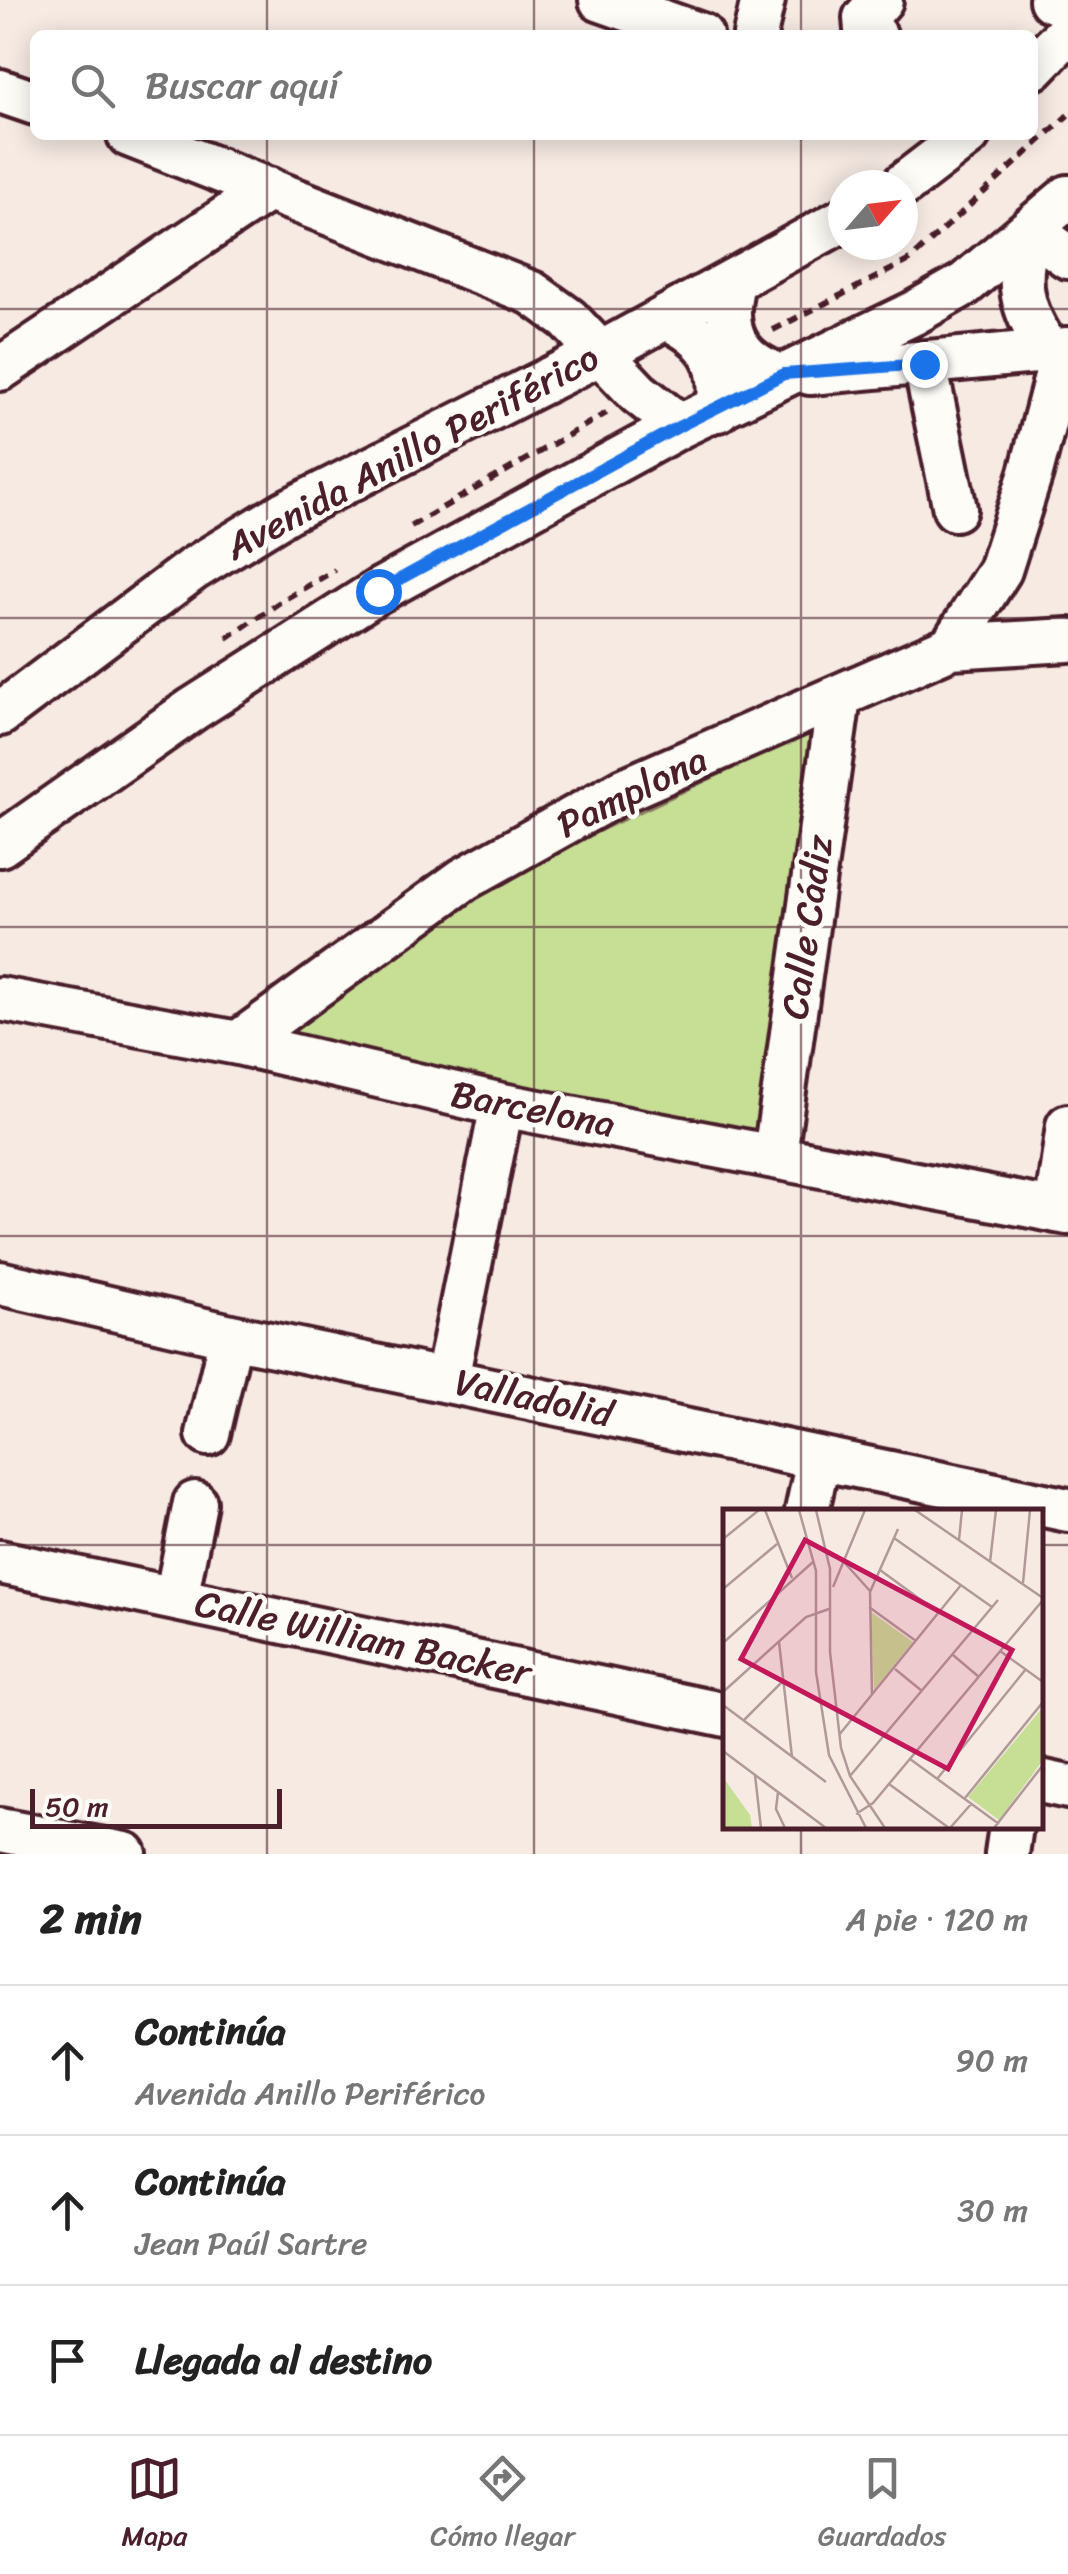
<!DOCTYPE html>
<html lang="es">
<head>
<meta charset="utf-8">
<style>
	body { margin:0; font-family:Sriracha,sans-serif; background:#f6f6f6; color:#222 }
	.compass { position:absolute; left:828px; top:170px; width:90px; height:90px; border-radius:50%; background:#fff; box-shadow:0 5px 25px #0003; rotate:62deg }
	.scale { position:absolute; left:30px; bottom:25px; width:252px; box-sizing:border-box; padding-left:10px; border:5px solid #4a1f2b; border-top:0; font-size:28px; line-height:35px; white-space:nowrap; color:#4a1f2b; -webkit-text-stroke:8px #fdfcf7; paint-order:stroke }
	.stop { position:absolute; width:30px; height:30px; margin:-22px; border:8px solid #1a73e8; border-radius:50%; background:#fff }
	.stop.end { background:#1a73e8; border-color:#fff; box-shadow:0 2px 10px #0008 }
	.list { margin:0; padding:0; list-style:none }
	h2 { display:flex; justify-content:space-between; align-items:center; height:130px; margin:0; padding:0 40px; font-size:42px }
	h2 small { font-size:32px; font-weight:400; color:#767676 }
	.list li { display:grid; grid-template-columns:65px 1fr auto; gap:30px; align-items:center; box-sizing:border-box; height:150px; padding:0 40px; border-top:2px solid #e0e0e0 }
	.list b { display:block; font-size:38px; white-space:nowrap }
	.list p { margin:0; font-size:32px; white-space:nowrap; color:#767676 }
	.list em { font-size:32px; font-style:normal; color:#767676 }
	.icon { flex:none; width:55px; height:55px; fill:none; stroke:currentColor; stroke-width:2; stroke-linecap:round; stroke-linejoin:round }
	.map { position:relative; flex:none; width:1068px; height:1854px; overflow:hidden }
	.search { position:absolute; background:#fff; box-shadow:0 5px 25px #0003; left:30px; right:30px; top:30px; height:110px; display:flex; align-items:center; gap:25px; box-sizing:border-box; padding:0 35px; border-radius:15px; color:#767676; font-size:38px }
	.sheet { height:580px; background:#fff }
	nav { display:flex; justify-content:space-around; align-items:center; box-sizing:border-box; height:140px; border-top:2px solid #e0e0e0; background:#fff; font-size:28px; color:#767676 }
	nav a { display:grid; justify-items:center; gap:5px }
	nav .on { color:#4a1f2b }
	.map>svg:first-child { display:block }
	.green { fill:#c7df95; stroke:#887f60; stroke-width:2.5 }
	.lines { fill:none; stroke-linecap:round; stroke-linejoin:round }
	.minor-casing { stroke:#4a1f2b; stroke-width:50 }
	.path { stroke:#4a1f2b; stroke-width:6; stroke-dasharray:10 8; stroke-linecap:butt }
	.minor { stroke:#fdfcf7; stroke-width:42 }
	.route { stroke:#1a73e8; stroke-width:12 }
	.grid { fill:none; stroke:#4a1f2b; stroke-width:2.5; stroke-opacity:0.55 }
	.labels { text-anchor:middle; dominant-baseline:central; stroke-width:9; stroke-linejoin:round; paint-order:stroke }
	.street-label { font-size:38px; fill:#4a1f2b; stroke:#fdfcf7 }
	.inset-road { fill:none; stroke:#b19999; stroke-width:2.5 }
	.view { fill:#c2185b; fill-opacity:0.15; stroke:#c2185b; stroke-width:5 }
	.inset-edge { fill:none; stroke:#4a1f2b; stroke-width:5 }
</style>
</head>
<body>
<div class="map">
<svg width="1068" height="1854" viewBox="0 0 1068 1854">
	<rect width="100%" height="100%" fill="#f6eae3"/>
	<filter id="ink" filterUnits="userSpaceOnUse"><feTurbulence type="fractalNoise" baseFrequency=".01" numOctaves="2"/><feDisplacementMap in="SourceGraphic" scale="20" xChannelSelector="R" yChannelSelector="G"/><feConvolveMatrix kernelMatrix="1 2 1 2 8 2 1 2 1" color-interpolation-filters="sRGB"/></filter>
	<g filter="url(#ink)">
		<path class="green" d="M814 730 763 1135 279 1038 483 886Z"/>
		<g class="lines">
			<g class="minor-casing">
				<path id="minor" d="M601 0 701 35
					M1051 0 1068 7
					M755 35 763 0
					M875 35 866 30 865 18 881 0
					M1033 68 1068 32
					M0 91 35 103
					M129 135 532 293 568 319 638 393 680 426
					M903 185 968 135
					M1031 230 1068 257
					M1029 232C1015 282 1020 309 1049 351
					M733 283C721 330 735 360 781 376
					M667 318C710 339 725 362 718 410
					M925 364 955 509
					M0 369 269 189
					M810 373 1068 349
					M951 647 1000 570 1031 473 1063 350
					M0 714 193 569 286 512 601 353 843 220
					M0 845 193 709 378 591 680 426 914 313 965 284 1068 197
					M0 999 238 1043 502 1105 1068 1213
					M238 1043 464 879 624 790 951 647 1068 640
					M775 1155 839 698
					M1056 1211 1068 1126
					M0 1283 231 1336 1068 1510
					M447 1379 502 1105
					M208 1434 231 1336
					M807 1511 818 1460
					M0 1562 726 1715
					M176 1599 195 1503
					M1040 1781 1068 1787
					M0 1830 125 1854
					M1007 1854 1011 1826"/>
			</g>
			<path class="path" d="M773 330 910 260 1068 115
				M411 526 608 412
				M227 638 283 600 335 570"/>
			<use href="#minor" class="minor"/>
		</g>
	</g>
	<g class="lines" filter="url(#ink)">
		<path class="route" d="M378 591 680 426 784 374 924 364"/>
	</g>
	<path class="grid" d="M267 0V35M534 0V35M801 0V35M267 135V1854M534 135V1854M801 135V1511M0 309H1068M0 618H1068M0 927H1068M0 1236H1068M0 1545H726M1040 1545H1068M801 1826V1854"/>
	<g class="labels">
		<g class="street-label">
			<text transform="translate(412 452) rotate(-28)">Avenida Anillo Periférico</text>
			<text transform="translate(632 792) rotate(-26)">Pamplona</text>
			<text transform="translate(807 927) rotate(-82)">Calle Cádiz</text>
			<text transform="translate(533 1109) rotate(11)">Barcelona</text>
			<text transform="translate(534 1398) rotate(12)">Valladolid</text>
			<text transform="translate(363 1638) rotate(12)">Calle William Backer</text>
		</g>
	</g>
	<g transform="translate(723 1509)">
		<rect width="320" height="320" fill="#f6eae3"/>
		<path d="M148 103 190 133 151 181ZM320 198V251L276 311 245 288ZM0 268 27 306 29 319H0Z" fill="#c7df95"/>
		<path class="inset-road" d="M42 1 69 69M76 1 93 62V163L106 246 143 319M93 1 107 60V143L118 239 127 267 162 319M192 1 320 89M171 29 269 98M0 30 36 1M236 31 239 1M121 53 147 82M267 53 273 1M157 61 216 104M300 74 307 1M110 78 142 1M0 80 54 35M146 98 193 132M56 133 69 248M0 134 91 52M277 142 320 173M230 146 256 168M172 160 199 182M0 183 83 108 106 100M149 186 147 83 175 20M0 196 103 273M21 211 59 173M116 226 238 76M0 242 103 319M187 250 276 315M32 266 38 319M127 267 275 91M214 270 303 160M166 275 226 319M55 283 53 300 62 319M242 289 320 193M133 305 150 294 320 91M227 319 249 294M271 319 320 256"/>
		<path class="view" d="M82 31 289 141 225 260 18 150Z"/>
		<rect width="320" height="320" class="inset-edge"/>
	</g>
</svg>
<svg class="compass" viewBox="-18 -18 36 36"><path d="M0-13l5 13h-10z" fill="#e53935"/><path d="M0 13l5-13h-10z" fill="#767676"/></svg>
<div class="scale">50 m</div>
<div class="stop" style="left:378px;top:591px"></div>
<div class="stop end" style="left:924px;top:364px"></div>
<div class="search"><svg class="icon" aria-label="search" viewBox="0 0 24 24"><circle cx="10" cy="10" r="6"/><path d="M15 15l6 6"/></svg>Buscar aquí</div>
</div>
<section class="sheet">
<h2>2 min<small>A pie · 120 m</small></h2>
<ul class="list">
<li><svg class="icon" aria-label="ahead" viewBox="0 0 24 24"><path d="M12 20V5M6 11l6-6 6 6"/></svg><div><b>Continúa</b><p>Avenida Anillo Periférico</p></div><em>90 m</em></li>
<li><svg class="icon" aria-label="ahead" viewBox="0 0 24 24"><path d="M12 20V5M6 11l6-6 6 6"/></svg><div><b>Continúa</b><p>Jean Paúl Sartre</p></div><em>30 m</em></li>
<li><svg class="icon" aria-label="arrive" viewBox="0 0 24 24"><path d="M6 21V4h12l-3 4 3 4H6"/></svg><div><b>Llegada al destino</b></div></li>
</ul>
</section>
<nav>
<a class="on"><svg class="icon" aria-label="map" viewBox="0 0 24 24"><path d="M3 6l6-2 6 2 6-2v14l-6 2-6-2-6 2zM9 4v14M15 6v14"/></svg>Mapa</a>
<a><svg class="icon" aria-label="directions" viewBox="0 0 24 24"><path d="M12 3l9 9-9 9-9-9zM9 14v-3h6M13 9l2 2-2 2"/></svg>Cómo llegar</a>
<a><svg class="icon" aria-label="saved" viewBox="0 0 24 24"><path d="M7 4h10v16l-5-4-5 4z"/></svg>Guardados</a>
</nav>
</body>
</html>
